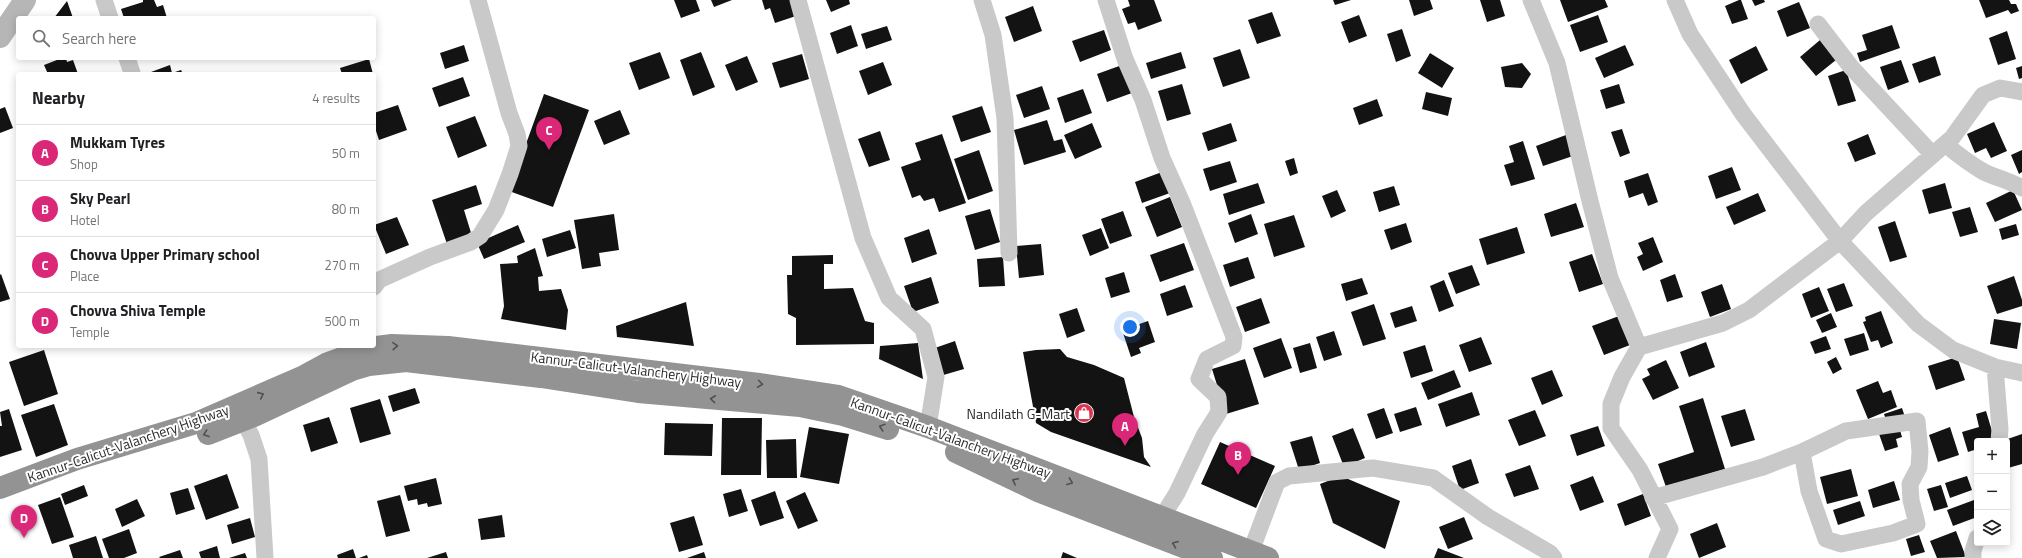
<!DOCTYPE html>
<html lang="en">
<head>
<meta charset="utf-8">
<style>
	body { margin:0; font-family:"Titillium Web",sans-serif; background:#f2f2f2; color:#202124 }
	.controls { position:absolute; right:12px; bottom:12px; display:grid; overflow:hidden; border-radius:4px; box-shadow:0 2px 10px #0003 }
	.controls button { width:36px; height:36px; display:grid; place-items:center; padding:0; border:0; border-bottom:1px solid #e0e0e0; background:#fff; color:#202124; font:20px sans-serif }
	.you { position:absolute; left:1130px; top:327px; width:14px; height:14px; margin:-10px; border:3px solid #fff; border-radius:50%; background:#1a73e8; box-shadow:0 0 0 6px #1a73e833 }
	.badge { display:grid; place-items:center; width:26px; height:26px; border-radius:50%; background:#db2777; color:#fff; font-size:13px; font-weight:700 }
	.pin { position:absolute; translate:-50% -33px; filter:drop-shadow(0 1px 2px #0008) }
	.pin::after { content:''; position:absolute; top:21px; width:14px; height:12px; background:inherit; clip-path:polygon(0 0,100% 0,50% 100%) }
	.list { margin:0; padding:0; list-style:none }
	h2 { display:flex; justify-content:space-between; align-items:center; height:52px; margin:0; padding:0 16px; font-size:17px }
	h2 small { font-size:13px; font-weight:400; color:#757577 }
	.list li { display:grid; grid-template-columns:26px 1fr auto; gap:12px; align-items:center; box-sizing:border-box; height:56px; padding:0 16px; border-top:1px solid #e0e0e0 }
	.list b { display:block; font-size:15px; white-space:nowrap }
	.list p { margin:0; font-size:13px; white-space:nowrap; color:#757577 }
	.list em { font-size:13px; font-style:normal; color:#757577 }
	.icon { flex:none; width:22px; height:22px; fill:none; stroke:currentColor; stroke-width:2; stroke-linecap:round; stroke-linejoin:round }
	.map { position:relative; flex:none; width:2022px; height:558px; overflow:hidden }
	.search { position:absolute; background:#fff; box-shadow:0 2px 10px #0003; left:16px; top:16px; width:360px; height:44px; display:flex; align-items:center; gap:10px; box-sizing:border-box; padding:0 14px; border-radius:4px; color:#757577; font-size:15px }
	.panel { position:absolute; background:#fff; box-shadow:0 2px 10px #0003; left:16px; top:72px; width:360px; height:276px; border-radius:4px }
	.map>svg:first-child { display:block }
	.building { fill:#131313 }
	.lines { fill:none; stroke-linecap:round; stroke-linejoin:round }
	.street { stroke:#c9c9c9; stroke-width:17 }
	.secondary { stroke:#b6b6b6; stroke-width:22 }
	.highway { stroke:#939393; stroke-width:22 }
	.oneway { stroke:#505050 }
	.labels { text-anchor:middle; dominant-baseline:central; stroke-width:4; stroke-linejoin:round; paint-order:stroke }
	.street-label { font-size:14px; fill:#2c2c2c; stroke:#fff }
	.poi-label { font-size:14px; fill:#2c2c2c; stroke:#fff; text-anchor:end }
</style>
</head>
<body>
<div class="map">
<svg width="2022" height="558" viewBox="0 0 2022 558">
	<rect width="100%" height="100%" fill="#fff"/>
	<path class="building" d="M143 0H154L157 7 163 5 167 18H124L121 9 143 2Z
		M674 0H696L700 11 681 18Z
		M711 0H732L714 7Z
		M762 0H791L796 16 775 23 770 8 765 10Z
		M826 0H849L850 4 831 12Z
		M1128 0H1154L1162 21 1138 30 1135 22 1128 24 1122 9 1130 6Z
		M1333 0H1351L1335 5Z
		M1409 0H1430L1433 9 1414 16Z
		M1480 0H1500L1505 16 1487 22Z
		M1560 0H1605L1608 7 1568 22Z
		M1739 0H1741L1748 19 1732 24 1725 6Z
		M1752 0H1764L1765 2 1755 6Z
		M1979 0H2009L2011 4H2016L2019 11 2011 14 2008 10 1986 18Z
		M67 1 73 18H54Z
		M1799 2 1810 28 1787 37 1777 11Z
		M1033 6 1042 31 1014 42 1005 17Z
		M1272 12 1281 36 1257 44 1248 20Z
		M1359 15 1367 36 1349 43 1341 22Z
		M1598 15 1608 42 1580 52 1570 25Z
		M851 25 858 46 837 54 830 33Z
		M1892 25 1900 48 1860 62 1857 53 1867 50 1862 35Z
		M887 26 892 40 866 49 861 34Z
		M1402 29 1411 56 1396 62 1387 34Z
		M1104 30 1111 50 1080 62 1072 41Z
		M2007 31 2016 59 1998 65 1989 38Z
		M1820 40 1836 60 1816 76 1800 57Z
		M464 45 469 61 445 69 440 53Z
		M1625 45 1634 65 1604 78 1595 58Z
		M1756 46 1768 70 1741 84 1729 60Z
		M1240 49 1250 78 1223 87 1213 58Z
		M660 52 670 78 639 90 629 63Z
		M701 52 715 87 693 96 680 60Z
		M1181 52 1186 68 1151 79 1146 63Z
		M1430 53 1454 68 1442 88 1418 73Z
		M802 54 809 79 780 88 772 63Z
		M747 56 758 82 736 91 725 65Z
		M1935 56 1941 75 1919 83 1912 64Z
		M62 58H66L67 62 73 60 78 74H48L44 65Z
		M369 59 373 74H342L340 68Z
		M1901 60 1909 82 1888 90 1880 67Z
		M883 62 892 85 868 95 859 71Z
		M1522 63 1531 74 1522 88 1505 87 1501 67Z
		M170 65 172 73 181 70 183 74H151V72Z
		M1122 65 1132 93 1107 102 1097 74Z
		M2022 66V78L2019 79 2016 68Z
		M1846 70 1856 101 1838 106 1828 76Z
		M463 77 470 96 439 107 432 88Z
		M1182 84 1191 114 1167 121 1158 91Z
		M1619 84 1625 103 1606 109 1600 90Z
		M1042 86 1050 109 1024 118 1016 95Z
		M1083 89 1092 113 1065 123 1057 98Z
		M1426 92 1452 98 1448 116 1422 109Z
		M544 94 589 110 553 207 509 191Z
		M1377 99 1383 116 1359 125 1353 108Z
		M398 105 407 130 379 140 374 125V113Z
		M982 106 991 132 961 142 952 116Z
		M5 107 13 128 0 133V109Z
		M620 110 630 134 604 145 594 121Z
		M475 116 487 146 458 158 446 127Z
		M1047 120 1054 141 1062 139 1066 152 1024 165 1014 130Z
		M1994 122 2007 151 1991 158 1986 148 1975 153 1967 134Z
		M1092 123 1102 147 1075 159 1064 135Z
		M1231 123 1237 141 1208 151 1202 133Z
		M1622 129 1630 153 1620 157 1611 132Z
		M880 131 890 160 869 167 858 139Z
		M942 134 966 203 939 212 934 198 924 201 920 195 912 198 901 167 921 160 915 143Z
		M1868 134 1876 154 1855 162 1847 143Z
		M1566 135 1573 156 1543 166 1536 146Z
		M1523 141 1535 179 1511 186 1504 165 1514 162 1509 146Z
		M979 150 993 191 968 200 954 159Z
		M2022 150V172L2019 174 2011 155Z
		M1294 158 1298 173 1290 176 1285 161Z
		M1230 161 1237 182 1210 191 1203 169Z
		M1732 167 1741 190 1716 199 1708 176Z
		M1162 172 1170 193 1142 203 1135 182Z
		M1648 173 1658 202 1648 206 1643 193 1629 198 1624 181Z
		M1258 183 1265 203 1229 215 1223 194Z
		M1945 183 1952 208 1929 214 1922 190Z
		M476 185 482 204 464 210 472 236 447 244 432 200Z
		M1394 186 1400 205 1379 212 1373 192Z
		M1337 190 1346 211 1331 218 1322 196Z
		M2013 190 2022 210 1995 222 1986 203Z
		M1758 193 1766 211 1734 225 1726 207Z
		M1170 197 1182 227 1157 237 1145 207Z
		M1576 203 1584 227 1551 237 1544 214Z
		M1970 207 1978 232 1960 237 1952 212Z
		M990 209 1000 242 975 250 965 216Z
		M1123 211 1132 236 1110 244 1101 219Z
		M614 214 619 250 599 253 601 266 582 269 574 220Z
		M1251 214 1258 234 1235 243 1228 223Z
		M1294 215 1305 247 1274 257 1264 224Z
		M397 217 409 245 386 254 374 225Z
		M1895 221 1907 257 1890 262 1878 227Z
		M1406 223 1412 242 1391 250 1384 230Z
		M2016 224 2019 235 2002 240 1999 229Z
		M518 225 525 242 484 259 477 243Z
		M1517 227 1525 253 1487 265 1479 239Z
		M1101 228 1109 248 1090 256 1082 235Z
		M929 229 937 254 912 263 904 238Z
		M570 230 576 248 547 257 542 239Z
		M1653 237 1663 262 1643 271 1637 257 1643 254 1638 243Z
		M1184 243 1194 270 1160 282 1150 255Z
		M1041 244 1044 275 1019 278 1016 246Z
		M535 248 543 276 538 277 539 291 561 289 568 310 566 330 501 319 504 306 500 264 518 263 517 256Z
		M1592 254 1603 284 1579 292 1569 262Z
		M833 255V264H824V289L853 288 865 321 874 323V344L796 345V318L788 314 787 275H792V256Z
		M1003 257 1005 286 979 287 977 259Z
		M1248 257 1255 278 1230 287 1223 265Z
		M1472 265 1480 285 1456 294 1448 273Z
		M1124 272 1130 292 1111 298 1105 278Z
		M1 274 10 299 0 302V275Z
		M1675 274 1683 297 1667 302 1660 280Z
		M2014 276 2022 300V306L1997 314 1987 286Z
		M931 277 939 303 913 312 904 286Z
		M1362 278 1368 294 1346 301 1341 284Z
		M1444 280 1454 306 1439 312 1430 286Z
		M1844 283 1853 306 1836 312 1827 289Z
		M1722 284 1731 309 1710 317 1701 292Z
		M1185 285 1193 307 1167 316 1160 294Z
		M1819 287 1829 311 1811 318 1802 294Z
		M1261 298 1270 323 1245 332 1236 307Z
		M686 302 694 346 617 337 616 326Z
		M1374 304 1386 339 1363 346 1351 312Z
		M1412 306 1417 321 1395 328 1390 313Z
		M1077 308 1085 331 1067 338 1059 314Z
		M1881 311 1893 343 1881 348 1878 340 1871 342 1863 322 1866 321 1865 317Z
		M1831 313 1837 327 1822 333 1816 320Z
		M1619 316 1630 345 1604 355 1592 326Z
		M1994 319 2021 323 2017 349 1990 344Z
		M1148 321 1155 342 1139 348 1141 353 1131 357 1122 330Z
		M1334 331 1342 355 1324 361 1316 337Z
		M1864 333 1869 350 1850 356 1844 339Z
		M1826 336 1831 349 1815 354 1810 342Z
		M1481 337 1492 364 1469 372 1459 345Z
		M1281 338 1292 368 1264 378 1253 348Z
		M955 341 964 369 940 376 932 349Z
		M1706 342 1715 367 1689 377 1680 352Z
		M918 343 923 379 879 359 880 346Z
		M1310 343 1317 368 1300 373 1293 348Z
		M1425 345 1433 371 1411 378 1403 352Z
		M1060 349 1067 357 1094 365 1124 378 1134 417 1142 438 1144 457 1151 467 1051 432 1036 423 1023 352 1036 350Z
		M44 350 58 394 24 406 9 362Z
		M1836 357 1842 369 1833 374 1827 362Z
		M1957 357 1965 380 1936 390 1928 366Z
		M1245 359 1259 404 1226 414 1212 369Z
		M1666 360 1679 388 1653 400 1642 379 1650 375 1647 369Z
		M1454 370 1461 387 1428 400 1421 383Z
		M1552 370 1563 396 1542 405 1531 378Z
		M1878 381 1883 393 1891 390 1897 407 1868 419 1856 390Z
		M415 388 420 403 393 412 388 396Z
		M1472 392 1480 415 1446 427 1438 404Z
		M1703 398 1725 469 1666 487 1658 464 1694 452 1679 406Z
		M380 399 391 434 360 443 350 408Z
		M54 404 68 445 36 457 21 415Z
		M1416 407 1422 425 1400 432 1394 414Z
		M1384 408 1393 433 1376 439 1367 414Z
		M1902 408 1905 417 1887 423 1884 414Z
		M9 409 22 450 0 457V426H2L0 412Z
		M1745 409 1755 440 1731 447 1721 416Z
		M1535 410 1546 436 1519 446 1508 420Z
		M1986 411 1995 441H1977V449L1968 452 1962 432 1979 427 1976 414Z
		M329 417 338 443 311 452 303 425Z
		M722 418H762L761 475H721Z
		M665 423 713 424 712 456 664 455Z
		M1598 426 1605 446 1577 456 1570 435Z
		M809 427 849 434 839 484 800 477Z
		M1899 427 1902 437 1896 439 1898 447 1885 451 1879 434Z
		M1950 427 1959 455 1938 462 1929 435Z
		M1353 428 1365 458 1344 467 1332 436Z
		M2022 434V464L2008 468 2007 441H2002Z
		M1312 436 1320 463 1299 470 1290 442Z
		M796 439 797 478H767L766 440Z
		M1220 442 1275 466 1256 508 1201 484Z
		M1471 459 1479 483 1460 490 1452 466Z
		M1530 465 1539 489 1514 497 1505 474Z
		M1851 469 1858 496 1827 504 1820 477Z
		M227 474 239 508 206 520 194 486Z
		M1341 476 1400 501 1385 549 1333 523 1320 484Z
		M1593 476 1604 502 1580 511 1570 485Z
		M1967 476 1972 490 1950 498 1945 483Z
		M436 478 442 504 428 507 427 503 418 505 417 499 408 501 404 486Z
		M1894 481 1900 500 1873 508 1868 490Z
		M84 485 88 496 65 505 61 494Z
		M1941 485 1948 507 1934 511 1927 489Z
		M188 488 195 509 176 515 170 493Z
		M741 489 748 511 729 517 723 494Z
		M775 491 784 518 760 526 751 500Z
		M805 492 818 521 798 529 786 501Z
		M1643 494 1651 516 1625 526 1617 504Z
		M400 495 410 531 386 537 377 501Z
		M60 497 74 537 52 544 38 505Z
		M137 499 145 516 122 527 115 509Z
		M1974 500 1977 509V517L1953 526 1947 510Z
		M1860 501 1865 516 1838 525 1833 510Z
		M502 515 505 537 481 540 478 519Z
		M694 516 703 545 679 552 670 523Z
		M1464 517 1473 539 1448 549 1439 527Z
		M250 518 255 537 232 544 227 525Z
		M1717 523 1726 547 1699 558 1690 534Z
		M129 529 137 553 124 558H109L102 539Z
		M1956 531 1966 557 1937 558 1930 541Z
		M1919 535 1925 552 1911 556 1906 539Z
		M96 536 103 558H73L69 545Z
		M217 546 220 558H201L199 552Z
		M1438 548 1464 558H1434Z
		M353 549 356 558H338L337 555Z
		M180 550 183 558H160L159 557Z
		M446 552 448 558H427Z
		M704 552 706 558H687Z
		M1063 552 1077 558H1061Z
		M245 553 247 558H229Z
		M367 555 368 558H359Z"/>
	<g class="lines">
		<path class="street" d="M104 0 110 18
			M798 0 863 238 889 298 923 329 936 377 928 427
			M982 0 993 35 1005 118 1009 253
			M1106 0 1125 59 1143 100 1162 158 1183 205 1234 337 1233 346 1207 359 1199 379 1218 397 1219 412 1205 434 1177 493 1162 517
			M1531 0 1557 63 1590 201 1610 278 1639 347 1622 377 1611 404V428L1640 470 1670 529 1657 558
			M1675 0 1690 34 1743 114 1840 241 1918 324 1953 350 1995 367 2022 373
			M1818 24 1851 67 1933 155
			M127 58 132 73
			M1945 144C1957 154 1970 164 1984 172 1997 178 2010 181 2022 188
			M374 287 379 280 430 257 471 242 480 236 496 210 510 174 519 146 517 134 509 113 478 0
			M1639 347 1723 323 1749 310 1840 241 1866 213 1952 138 1983 95 2000 88 2022 92
			M1995 367 2000 429 1999 441
			M243 420 251 435 259 459 265 558
			M1653 498 1763 467 1802 452 1846 431 1917 421 1920 451 1919 467 1910 484 1911 500 1917 524 1893 533 1841 544 1826 539 1809 491 1802 452
			M1251 551 1277 482 1289 476 1373 468 1433 478 1488 517 1550 553 1554 558
			M1973 558V551L1977 538"/>
		<path class="secondary" d="M0 37 25 0"/>
		<path class="highway" d="M208 434 254 416 352 370 369 365 406 361 541 377 638 392 800 406 843 415 888 429
			M956 452 1040 492 1212 558
			M0 488 77 459 196 423 304 376 328 363 369 348 392 345 448 347 759 384 838 396 928 427 1268 558"/>
	</g>
	<defs><path id="oneway-chevron" d="M-2-3.5L2.5 0L-2 3.5" fill="none" stroke-width="1.6" stroke-linecap="round" stroke-linejoin="round"/></defs>
	<g class="oneway">
		<use href="#oneway-chevron" transform="translate(395 346) rotate(-2)"/>
		<use href="#oneway-chevron" transform="translate(760 384) rotate(8)"/>
		<use href="#oneway-chevron" transform="translate(261 395) rotate(-24)"/>
		<use href="#oneway-chevron" transform="translate(713 399) rotate(-174)"/>
		<use href="#oneway-chevron" transform="translate(882 427) rotate(-162)"/>
		<use href="#oneway-chevron" transform="translate(206 434) rotate(160)"/>
		<use href="#oneway-chevron" transform="translate(1015 481) rotate(-154)"/>
		<use href="#oneway-chevron" transform="translate(1070 482) rotate(21)"/>
		<use href="#oneway-chevron" transform="translate(1175 544) rotate(-159)"/>
	</g>
	<defs>
		<g id="shop-disc" transform="scale(1)"><circle r="9.5" fill="#db3650" stroke="#fff"/><path d="M-5-2.5h2.3a2.7 3.5 0 0 1 5.4 0H5L5.5 6h-11ZM-1.5-2.5h3a1.5 2.3 0 0 0-3 0Z" fill="#fff"/></g>
	</defs>
	<g fill-rule="evenodd">
		<use href="#shop-disc" x="1084" y="413"/>
	</g>
	<g class="labels">
		<g class="street-label">
			<text transform="translate(636 369) rotate(7)">Kannur-Calicut-Valanchery Highway</text>
			<text transform="translate(951 437) rotate(20)">Kannur-Calicut-Valanchery Highway</text>
			<text transform="translate(128 443) rotate(-19)">Kannur-Calicut-Valanchery Highway</text>
		</g>
		<g class="poi-label">
			<text x="1070" y="413">Nandilath G-Mart</text>
		</g>
	</g>
</svg>
<div class="controls">
<button>+</button>
<button>−</button>
<button><svg class="icon" aria-label="layers" viewBox="0 0 24 24"><path d="M12 4l9 5-9 5-9-5zM3 14l9 5 9-5"/></svg></button>
</div>
<div class="you"></div>
<div class="pin badge" style="left:1125px;top:446px">A</div>
<div class="pin badge" style="left:1238px;top:475px">B</div>
<div class="pin badge" style="left:549px;top:150px">C</div>
<div class="pin badge" style="left:24px;top:538px">D</div>
<div class="search"><svg class="icon" aria-label="search" viewBox="0 0 24 24"><circle cx="10" cy="10" r="6"/><path d="M15 15l6 6"/></svg>Search here</div>
<section class="panel">
<h2>Nearby<small>4 results</small></h2>
<ul class="list">
<li><span class="badge">A</span><div><b>Mukkam Tyres</b><p>Shop</p></div><em>50 m</em></li>
<li><span class="badge">B</span><div><b>Sky Pearl</b><p>Hotel</p></div><em>80 m</em></li>
<li><span class="badge">C</span><div><b>Chovva Upper Primary school</b><p>Place</p></div><em>270 m</em></li>
<li><span class="badge">D</span><div><b>Chovva Shiva Temple</b><p>Temple</p></div><em>500 m</em></li>
</ul>
</section>
</div>
</body>
</html>
